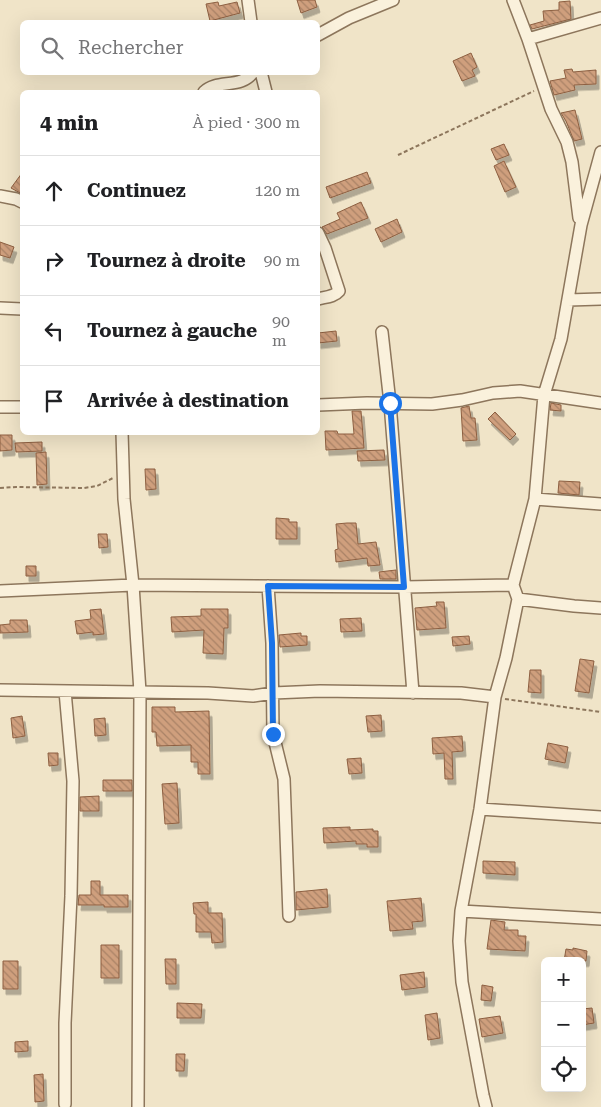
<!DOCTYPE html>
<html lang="fr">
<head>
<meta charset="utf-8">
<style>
	body { margin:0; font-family:"Roboto Serif",serif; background:#f6f6f6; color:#202124 }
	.controls { position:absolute; right:15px; bottom:15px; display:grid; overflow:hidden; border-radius:8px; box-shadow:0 5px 20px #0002 }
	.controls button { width:45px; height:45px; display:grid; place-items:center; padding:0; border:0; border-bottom:1px solid #e0e0e0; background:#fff; color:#202124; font:25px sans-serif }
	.stop { position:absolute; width:15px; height:15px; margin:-11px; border:4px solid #1a73e8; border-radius:50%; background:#fff }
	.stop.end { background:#1a73e8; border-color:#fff; box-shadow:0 1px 5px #0008 }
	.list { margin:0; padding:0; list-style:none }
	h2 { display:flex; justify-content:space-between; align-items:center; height:65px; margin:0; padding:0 20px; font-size:21px }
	h2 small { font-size:16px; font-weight:400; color:#757577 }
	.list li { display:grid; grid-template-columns:32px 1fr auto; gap:15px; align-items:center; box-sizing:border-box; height:70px; padding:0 20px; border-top:1px solid #e0e0e0 }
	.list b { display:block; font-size:19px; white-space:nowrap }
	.list em { font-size:16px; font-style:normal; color:#757577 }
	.icon { flex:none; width:28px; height:28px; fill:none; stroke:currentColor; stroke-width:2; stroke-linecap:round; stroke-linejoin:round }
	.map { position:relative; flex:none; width:601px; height:1107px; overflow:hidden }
	.search { position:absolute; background:#fff; box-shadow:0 5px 20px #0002; left:20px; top:20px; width:300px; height:55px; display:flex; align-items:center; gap:12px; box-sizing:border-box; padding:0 18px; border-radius:8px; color:#757577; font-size:19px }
	.panel { position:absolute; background:#fff; box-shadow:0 5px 20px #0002; left:20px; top:90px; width:300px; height:345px; border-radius:8px }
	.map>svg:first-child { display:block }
	.building { fill:url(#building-back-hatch); stroke:#8d5f41; filter:url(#shadow) }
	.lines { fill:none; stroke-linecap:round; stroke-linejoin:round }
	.minor-casing { stroke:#8d765c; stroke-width:14 }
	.path { stroke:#8d765c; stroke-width:2; stroke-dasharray:4 2.5; stroke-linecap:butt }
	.minor { stroke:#faf1dc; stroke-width:11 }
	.route { stroke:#1a73e8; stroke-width:6 }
</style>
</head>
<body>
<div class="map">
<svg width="601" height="1107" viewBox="0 0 601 1107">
	<defs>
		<pattern id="building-back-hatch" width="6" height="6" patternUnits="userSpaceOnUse" patternTransform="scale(1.25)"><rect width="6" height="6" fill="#cf9f7d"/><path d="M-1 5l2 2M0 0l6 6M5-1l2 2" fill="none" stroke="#a98266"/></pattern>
		<filter id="shadow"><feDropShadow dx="3" dy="5.5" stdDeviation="0" flood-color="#0004"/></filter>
	</defs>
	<rect width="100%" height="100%" fill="#f0e4c8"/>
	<path class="building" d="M297 0H315L317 7 301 13Z
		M570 1 571 19 532 29 530 25 544 21 543 11 559 10V2Z
		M218 2 219 6 237 2 240 13 210 21 206 4Z
		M471 53 477 67 472 70 475 76 462 81 453 61Z
		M572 69 573 72 596 70V84L574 85 575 90 554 95 550 81 566 78 564 70Z
		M575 110 582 139 574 141 566 121 561 113Z
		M504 144 509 155 496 160 491 149Z
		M504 161 516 187 505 192 494 166Z
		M367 172 371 183 330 198 326 187Z
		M22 173V194L11 188Z
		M361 202 368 218 327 234 322 227 340 219 337 213Z
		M397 219 402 232 381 242 375 229Z
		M0 242 14 247 10 258 0 255Z
		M336 331 337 341 318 343V333Z
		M551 403 561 405V411L550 410Z
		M469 406 471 418H475L477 440 463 441 461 408Z
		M352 411H361L364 448 326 450 325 431H337L338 434H354Z
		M495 412 516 434 510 440 488 419Z
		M0 435H12V450L0 451Z
		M42 442V451L16 452 15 443Z
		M384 450 385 460 358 461 357 451Z
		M46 452 47 484 37 485 36 453Z
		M145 469H155L156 489 146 490Z
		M559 481 580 482 579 495 558 493Z
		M276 518 289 519V522H297V539H276Z
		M347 523H356L358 544 376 542 380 565 368 566 367 558 336 562 335 550 338 549 336 524Z
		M98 534H107L108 547 99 548Z
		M26 566H36V576H26Z
		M396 570V579H380L379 572Z
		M436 602H444L446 628 417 630 415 608 437 606Z
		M101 609 104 634 93 635V632L77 634 75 621 91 619 90 610Z
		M201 609H228V628H224L223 654 203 653 204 630 172 632 171 617 201 616Z
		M361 618 362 631 341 632 340 619Z
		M10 620H27L28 632 0 633V625L10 624Z
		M301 633V636H307V645L280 647 279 635Z
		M469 636 470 644 453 646 452 637Z
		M580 659 594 661 589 693 575 691Z
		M530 670H541V693L528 692Z
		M152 707H175V712L209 711 210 774H198V762H191V745L157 746 156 732H152Z
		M381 715 382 731 368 732 366 716Z
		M22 716 25 736 13 738 11 718Z
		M105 718 106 735 95 736 94 719Z
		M462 736 463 751 452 752 453 779H445L444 753 433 754 432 738Z
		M548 743 568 747 565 763 545 759Z
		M48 753H58V765L49 766Z
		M361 758 362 773 349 774 347 759Z
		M103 780H132V791H103Z
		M177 783 179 823 165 824 162 784Z
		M99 796V811H80V797Z
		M350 827V830L373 829V831H378V847H367V844H356V841L324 843 323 828Z
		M483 861 515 862V875L483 873Z
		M91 881H100V895H128V907H104V905H78L79 895H91Z
		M327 889 328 907 296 910V892Z
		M421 898 423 921 412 922 413 929 390 931 387 901Z
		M208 902V913H222L223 942 212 943 211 932H196V914H194L193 903Z
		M491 920 505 922 504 930H518V936H526L525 951 487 949Z
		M101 945H119V978H101Z
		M573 948 587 951 586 961H564L566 949 573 950Z
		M165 959H176V984H166Z
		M3 961H18V989H3Z
		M424 972 425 987 402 990 400 975Z
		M482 985 493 987 491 1001 481 1000Z
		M177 1003 202 1004 201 1018H177Z
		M592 1008 594 1023 582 1025V1009Z
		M437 1013 440 1038 428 1040 425 1015Z
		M500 1016 503 1033 482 1037 479 1019Z
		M28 1041V1051L15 1052V1042Z
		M176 1054H185L184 1071H176Z
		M43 1074 44 1101 35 1102 34 1075Z"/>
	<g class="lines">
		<g class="minor-casing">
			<path id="minor" d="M248 0 251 22
				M513 0 528 39 551 109 567 142 572 162 579 218
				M318 35 349 18 393 0
				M528 39 601 18
				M261 72 266 92
				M204 92C217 79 242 89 253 72
				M0 196 16 199 22 202
				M318 233 325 248 339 291C334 297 325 297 318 299
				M568 300 601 299
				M0 308 22 309
				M382 332 390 403 413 693
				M318 405 367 403 432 404 462 400 493 393 520 391 601 403
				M0 407H22
				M122 432 124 499 133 585 140 692 138 1107
				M535 499 601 504
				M268 586 272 643 273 734 284 779 289 916
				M0 591 133 585 404 587 513 585
				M518 599 574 606 601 608
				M0 690 208 693 253 696 273 693 320 691 461 693 495 697
				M65 691 73 781 71 896 65 1023V1104
				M480 809 601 817
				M461 911 601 919
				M486 1107 483 1095 462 982 459 941 461 911 480 809 495 697 506 658 518 599 513 585 535 499 544 395 561 339 581 225 601 152"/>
		</g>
		<path class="path" d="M398 155 534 91
			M0 488 16 487 84 488 97 486 113 478
			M505 699 601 712"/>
		<use href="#minor" class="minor"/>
	</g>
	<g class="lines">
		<path class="route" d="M273 734 272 643 268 586 404 587 390 403"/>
	</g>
</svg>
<div class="controls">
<button>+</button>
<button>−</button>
<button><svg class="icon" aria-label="locate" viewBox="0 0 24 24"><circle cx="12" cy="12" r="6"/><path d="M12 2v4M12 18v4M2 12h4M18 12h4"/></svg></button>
</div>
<div class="stop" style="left:390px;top:403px"></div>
<div class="stop end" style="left:273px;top:734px"></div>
<div class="search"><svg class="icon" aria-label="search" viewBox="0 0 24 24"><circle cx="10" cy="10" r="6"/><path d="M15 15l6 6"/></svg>Rechercher</div>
<section class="panel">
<h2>4 min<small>À pied · 300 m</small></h2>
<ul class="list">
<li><svg class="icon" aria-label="ahead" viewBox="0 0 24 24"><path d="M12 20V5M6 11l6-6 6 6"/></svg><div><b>Continuez</b></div><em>120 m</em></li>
<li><svg class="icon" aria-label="right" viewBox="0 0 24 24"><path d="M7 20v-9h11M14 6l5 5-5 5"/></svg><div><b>Tournez à droite</b></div><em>90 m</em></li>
<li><svg class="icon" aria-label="left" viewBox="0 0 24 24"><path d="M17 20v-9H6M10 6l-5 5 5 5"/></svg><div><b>Tournez à gauche</b></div><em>90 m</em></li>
<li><svg class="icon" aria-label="arrive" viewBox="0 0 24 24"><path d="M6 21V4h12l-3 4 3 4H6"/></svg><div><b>Arrivée à destination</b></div></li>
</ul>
</section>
</div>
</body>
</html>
